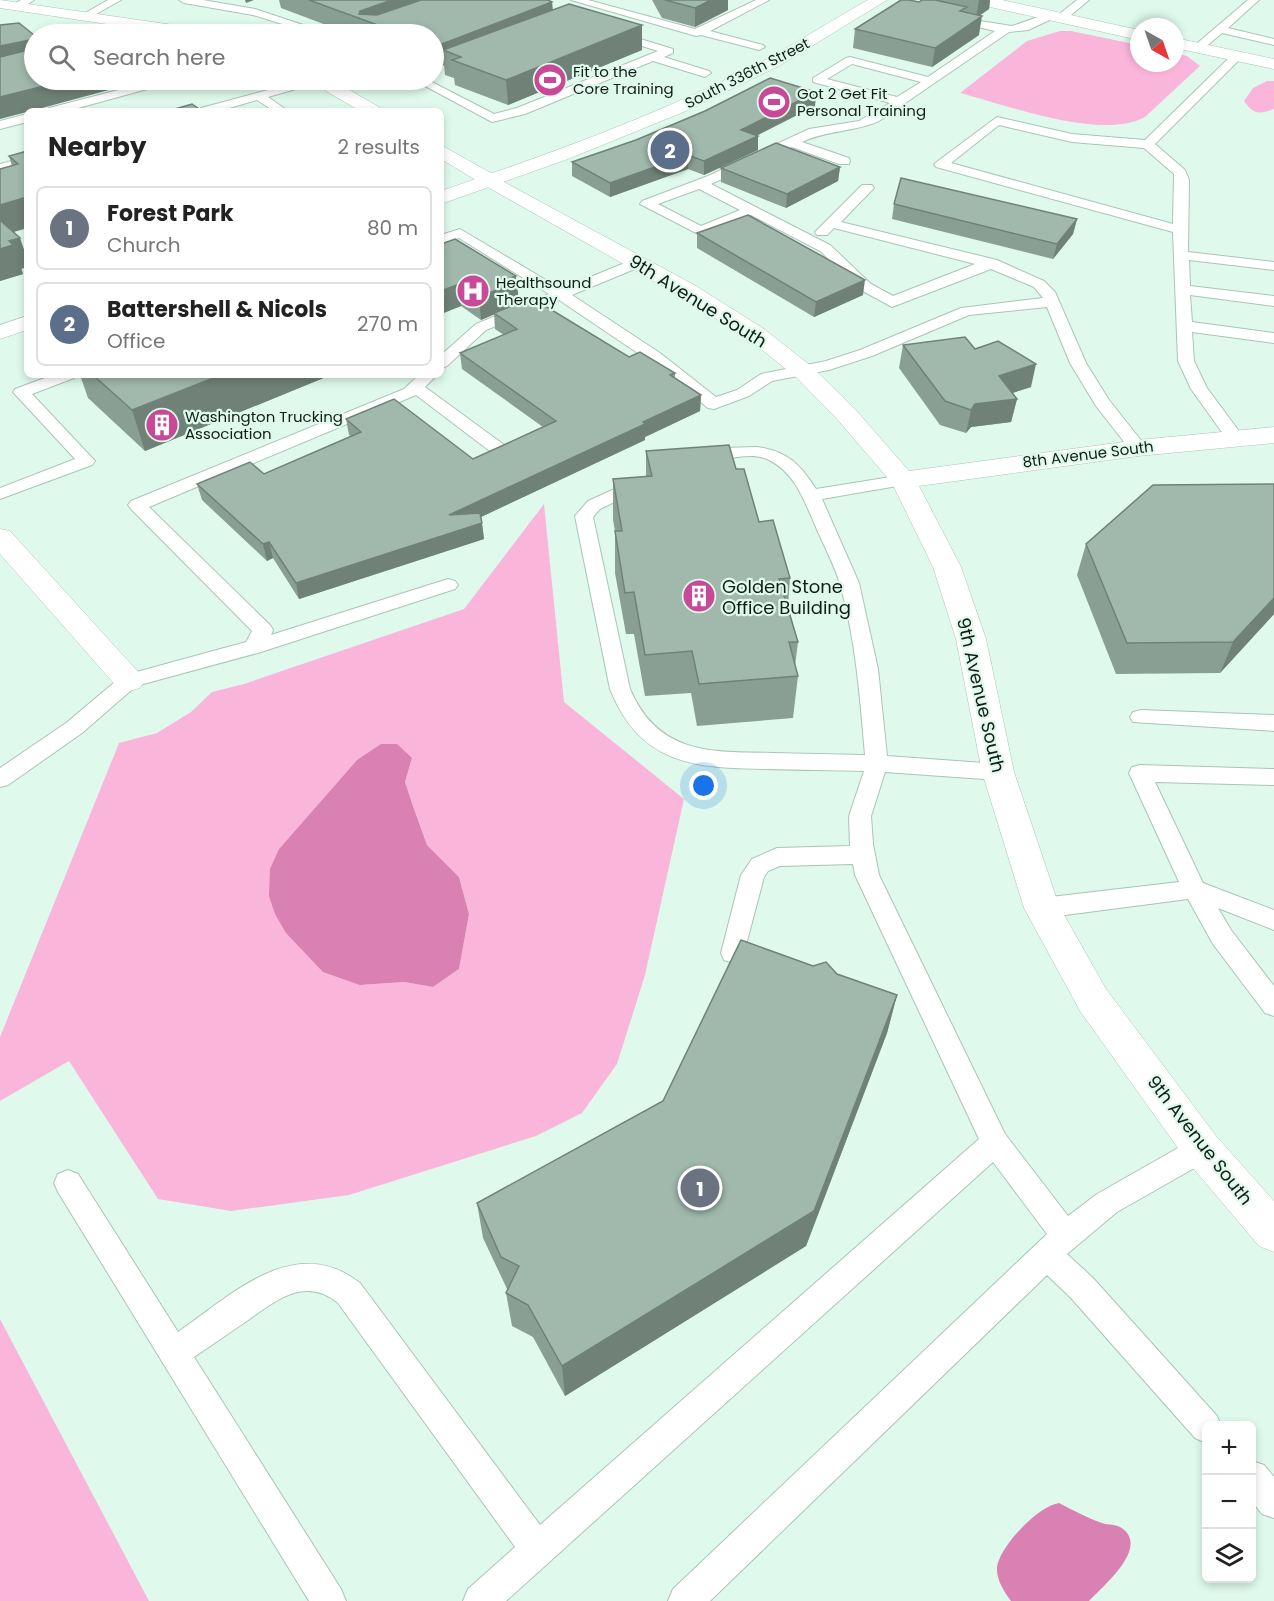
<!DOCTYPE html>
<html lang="en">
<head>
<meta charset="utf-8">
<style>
	body { margin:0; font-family:Poppins,sans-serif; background:#f6f6f6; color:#222 }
	.controls { position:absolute; right:18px; bottom:18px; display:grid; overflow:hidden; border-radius:9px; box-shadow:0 3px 9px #0003 }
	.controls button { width:54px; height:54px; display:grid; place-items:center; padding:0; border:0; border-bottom:2px solid #e0e0e0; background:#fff; color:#222; font:30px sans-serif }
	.compass { position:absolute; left:1130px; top:18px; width:54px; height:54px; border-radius:50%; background:#fff; box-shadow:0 3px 9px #0003; rotate:140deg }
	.you { position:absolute; left:704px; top:786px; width:21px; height:21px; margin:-15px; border:4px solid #fff; border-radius:50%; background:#1a73e8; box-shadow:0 0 0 9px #1a73e833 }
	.badge { display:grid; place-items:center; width:39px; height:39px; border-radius:50%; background:#c74997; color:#fff; font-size:20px; font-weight:700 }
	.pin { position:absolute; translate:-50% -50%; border:3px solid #fff; box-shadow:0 2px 6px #0006 }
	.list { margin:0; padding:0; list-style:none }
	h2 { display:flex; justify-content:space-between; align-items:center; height:78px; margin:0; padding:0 24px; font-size:26px }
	h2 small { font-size:20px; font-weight:400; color:#767676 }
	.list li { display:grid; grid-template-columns:39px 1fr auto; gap:18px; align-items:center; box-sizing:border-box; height:84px; margin:0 12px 12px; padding:0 12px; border:2px solid #e0e0e0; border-radius:9px }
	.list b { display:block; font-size:22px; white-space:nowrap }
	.list p { margin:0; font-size:20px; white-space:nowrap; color:#767676 }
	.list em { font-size:20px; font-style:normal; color:#767676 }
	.icon { flex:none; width:33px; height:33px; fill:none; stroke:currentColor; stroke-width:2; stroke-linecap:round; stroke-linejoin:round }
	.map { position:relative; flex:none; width:1274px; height:1601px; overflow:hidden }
	.search { position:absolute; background:#fff; box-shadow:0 3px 9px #0003; left:24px; top:24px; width:420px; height:66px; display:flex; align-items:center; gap:15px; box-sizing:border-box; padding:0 21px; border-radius:33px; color:#767676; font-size:22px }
	.panel { position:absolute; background:#fff; box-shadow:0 3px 9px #0003; left:24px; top:108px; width:420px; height:270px; border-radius:9px }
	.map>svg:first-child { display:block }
	.green { fill:#fab6da; fill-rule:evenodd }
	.water { fill:#d981b3 }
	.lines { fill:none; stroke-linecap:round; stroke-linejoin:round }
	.service-casing { stroke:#aac4b7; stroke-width:2 }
	.minor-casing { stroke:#aac4b7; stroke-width:1 }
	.tertiary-casing { stroke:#aac4b7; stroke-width:1 }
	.secondary-casing { stroke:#aac4b7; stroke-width:1 }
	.service { fill:#fff; fill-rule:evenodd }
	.minor { fill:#fff; fill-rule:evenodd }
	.tertiary { fill:#fff; fill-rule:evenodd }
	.secondary { fill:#fff; fill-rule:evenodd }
	.wall { fill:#8a9f94 }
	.shaded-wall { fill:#708278 }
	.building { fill:#a0b9ac; stroke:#708278; stroke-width:1.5 }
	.labels { text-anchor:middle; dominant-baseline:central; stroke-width:4.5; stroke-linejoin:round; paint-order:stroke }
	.far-poi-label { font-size:15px; fill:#131d18; stroke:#dffaec; text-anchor:start }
	.far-street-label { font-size:15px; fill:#131d18; stroke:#dffaec }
	.street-label { font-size:18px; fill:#131d18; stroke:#dffaec }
	.poi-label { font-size:18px; fill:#131d18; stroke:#dffaec; text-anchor:start }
</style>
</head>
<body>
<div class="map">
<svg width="1274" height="1601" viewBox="0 0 1274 1601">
	<rect width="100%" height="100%" fill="#dffaec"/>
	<path class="green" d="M1060 31H1071L1139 45V63H1175V53L1187 56 1200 66 1145 117C1102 141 1007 105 960 93L1027 41Z
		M1267 81H1274V109C1259 115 1253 114 1244 101L1253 88Z
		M544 504 564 702 684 799 645 975 617 1064 582 1113 536 1136 349 1195 231 1211 158 1199 69 1061 0 1101V1037L119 743 157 733 191 712 212 692 244 684 464 609ZM412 758 405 782 414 809 427 845 459 877 469 914 459 969 433 987 404 982 360 985 279 849 357 760Z
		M0 1319 149 1601H0Z"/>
	<path class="water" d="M381 744H397L412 758 405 782 414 809 427 845 459 877 469 914 459 969 433 987 404 982 360 985 323 972 286 933 275 914 269 896 270 869 279 849 357 760Z
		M1059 1503C1073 1510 1087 1518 1102 1523 1107 1525 1115 1524 1120 1527 1152 1546 1103 1586 1089 1601H1011C1004 1592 996 1579 997 1567 1000 1546 1038 1506 1059 1503Z"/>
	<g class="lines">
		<g class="service-casing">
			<path id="service" d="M21 0H34L22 8H14V4Z
				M108 0H121L89 18H81L80 16Z
				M179 0H203L255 9 330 34H314L253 15 184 3Z
				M571 0H588L695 29 756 0H769L710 31 763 45 765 47 759 50 701 35 696 36Z
				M1077 0H1089L1065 20H1057V16Z
				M1248 0H1259L1228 28 1274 39V45L1222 33 1202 50H1194V46Z
				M1050 13 1055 16 1054 18 1028 30 1009 32 879 121C855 132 827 130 802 142L849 158 850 161 849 164H839L792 147 711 184 830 245 871 284 893 296 975 264 834 228 827 235H817L815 232 862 185H872L874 188 841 222 997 260 1044 281 1055 292 1086 363 1109 400 1147 448 1144 452H1132L1096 406 1070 363 1047 307 969 315 872 356 829 370 772 381 749 396 714 409 708 408 648 360 559 300 486 330 447 366 441 368V355L476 324 549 294 459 238 441 244V235L460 229 561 289 632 260H642L644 263 642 266 572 295 660 353 716 397 737 390 761 374 826 361 860 350 961 308 1043 298 1034 287 991 269 892 307 861 290 820 251 751 215 700 235 640 204 642 201 708 176 809 129 859 121 890 103 813 82V78L846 58 850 57 928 77 995 31 947 20V16L1012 26ZM852 64 921 82 897 97 827 79ZM699 189 740 210 701 226 658 204Z
				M136 21 141 24C133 32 124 35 112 34Z
				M614 31 673 49V53L664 57 709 71 711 73 705 77 653 61 525 114 492 122 414 80H428L494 114 517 108 658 51 610 36V32Z
				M1236 54 1242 57 1155 144 1185 170 1189 180 1188 252 1274 262V270L1189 260 1190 286 1274 296V306L1190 295 1192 322 1274 333V343L1192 332 1194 361 1207 388 1244 438 1241 442H1229L1191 389 1178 361 1173 232 936 167 934 164 997 117 1072 134 1145 140 1232 55ZM999 125 1072 142 1144 148 1174 174 1173 224 951 163Z
				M157 80H175L173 82 67 111H47L49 108Z
				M305 80H322L320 82 268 97 288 111H274L257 100 219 111H199L201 108Z
				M27 114V122L0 129V121Z
				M27 157V165L0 171V164Z
				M53 375H76L74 378 32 394 95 461 92 465 0 499V488L75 459 13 392 15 389Z
				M419 375H437L425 387 507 447 510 451 507 455H495L416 395 149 507 270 625 273 630 271 635 448 579 455 581 458 585 455 589 261 652 136 686 82 733 8 785 0 787V768L66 723 122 676 246 642 252 631 131 509 128 505 131 501 404 389Z
				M757 447C787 451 800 464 816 489L903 475 909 476 912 480 909 484 903 485 822 499 859 583 878 669 887 756 998 764 1006 766 1009 772 1006 778 998 780 885 772 871 816 873 844 879 875 1005 1134 1068 1216 1097 1194 1192 1140 1202 1136 1212 1140 1216 1149 1212 1158 1117 1212 1067 1254 1093 1278 1217 1416 1221 1426H1206V1443L1195 1438 1071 1298 1047 1275 710 1601H668L673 1589 1047 1234 993 1162 506 1601H463L468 1589 515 1547 338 1303C304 1275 274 1302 244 1323 227 1334 211 1346 194 1357L341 1589 346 1601H309L58 1192 54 1183 58 1174 68 1170 78 1174 178 1332C231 1295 295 1232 360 1283L540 1525 979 1139 855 875 853 864 780 866 768 871 764 877 742 960 733 963 724 960 721 953 741 875 752 859 777 848 850 846 849 816 864 771C831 770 799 770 767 769 695 768 640 765 610 689L575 516 588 501 639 478 645 479 648 483 645 487 600 509 593 517 630 689C658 755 712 752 773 753 804 754 835 754 865 755 860 698 856 640 840 584 834 564 823 544 815 525 804 500 795 473 769 460 747 449 719 465 697 460L694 456 697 452 721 448Z
				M1141 710 1274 715V731L1133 722 1130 717 1133 712Z
				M1140 765 1274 769V785L1155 782 1203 883 1274 910V930L1218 908 1231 930 1274 986V1016L1265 1013 1213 944 1188 899 1042 918 1033 915 1030 908 1033 901 1042 898 1179 882 1129 773 1132 767Z
				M1252 1461 1264 1465 1274 1477V1518L1262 1514 1252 1501Z"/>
		</g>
		<g class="minor-casing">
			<path id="minor" d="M973 0H1002L1139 30V40L981 5Z
				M1175 38 1274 59V69L1175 48Z
				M491 175 696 286 764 329 811 366 855 409 909 471 1138 440 1274 427V443L1138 456 919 486 961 567 986 639 1014 772 1059 906 1106 989 1216 1136 1274 1201V1252L1259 1246 1188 1162 1080 1011 1024 908 982 772 956 639 933 567 892 483 837 419 795 376 748 339 680 296 484 185 481 181 484 177Z
				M0 529 10 531 140 674 144 681 140 688 129 691 118 688 0 554Z"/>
		</g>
		<g class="tertiary-casing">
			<path id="tertiary" d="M0 0 201 29 209 34H173L0 8Z
				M312 80H332L379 107 382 111H360L314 84Z
				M441 145 498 177 501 181 498 185H484L441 159Z"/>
		</g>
		<g class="secondary-casing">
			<path id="secondary" d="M868 0H887L779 66 686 111 568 159 441 204V191C546 155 650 118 749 68 790 48 828 22 868 0Z
				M27 316V330L0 339V325Z"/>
		</g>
		<use href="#service" class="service"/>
		<use href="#minor" class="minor"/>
		<use href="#tertiary" class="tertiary"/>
		<use href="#secondary" class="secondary"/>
	</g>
	<path class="wall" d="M279 0H548L552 2 553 10 642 50 508 105 455 85 454 78 445 75 444 65 434 69V34H350L281 8Z
		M652 0H728V10L695 27 662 18Z
		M937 0H990L989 9 979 16V35L932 67 853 48 855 29 919 2Z
		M816 92 815 106 756 136 758 150 704 175 688 169 610 197 572 176V162Z
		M27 151V228L13 232 23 274 0 281 12 166 9 156Z
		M840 167 838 181 786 208 721 182V168Z
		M894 204 1077 219 1073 234 1053 259 892 219Z
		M697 233 863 295 814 317 697 248Z
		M441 244 516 281 519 303 629 357 675 373V379L701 395 700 411 645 437V440L481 517 484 539 299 599 273 558 267 561 202 500 197 484 264 474 351 436 349 435 346 419 473 459 543 427 462 369 460 353 504 335 495 329 494 314 481 320 461 306 441 314Z
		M903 345 975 349 1031 387 1012 393 1017 399 1011 422 971 427 966 433 940 425 899 368Z
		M80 375H326V377L145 451 88 398Z
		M646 451 736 469 759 522 790 578 788 606 798 642 795 666 798 676 793 718 697 726 691 693 645 696 634 634H626L615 573V531L613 520V479L646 477Z
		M1086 544 1274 614 1220 673 1116 674 1077 575Z
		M813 966 897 995 887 1033 806 1246 565 1396 533 1337 512 1326 506 1293 508 1291 483 1238 477 1203 663 1101Z"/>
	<path class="shaded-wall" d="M245 0H254L246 3Z
		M392 0H452L360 19 359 14 360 11Z
		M711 0H728V10L695 27V8Z
		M979 0H990L989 9 976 18Z
		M552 2 553 22 461 57 443 50 444 65 434 69V47Z
		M982 16 979 35 932 67 935 48Z
		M642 25V50L508 105 506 80Z
		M30 40 34 56 0 67V46Z
		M68 80H146L31 111H27V112L0 119V97Z
		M816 92 815 106 740 144 741 130Z
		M758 136V150L704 175V161Z
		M688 155V169L610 197V183Z
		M840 167 838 181 786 208 787 194Z
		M27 197V228L0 236V205Z
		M1077 219 1073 234 1053 259 1057 244Z
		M20 238 27 258V267L21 269 23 274 0 281V249L9 241Z
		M516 276V282H517L519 304 481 320 479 297Z
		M865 280 863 295 814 317 816 302Z
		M459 284 461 306 441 314V291Z
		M1036 364 1031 387 994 399 999 376Z
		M221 375H326V377L145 451 132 410Z
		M701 395 700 411 645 437V440L451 531 449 515Z
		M1017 399 1011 422 971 427 966 433 971 410 975 404Z
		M482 523 484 539 299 599 296 583Z
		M269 542 273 558 267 561 263 544Z
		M1274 598V614L1220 673 1233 642Z
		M897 995 887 1033 806 1246 565 1396 562 1366Z"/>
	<path class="building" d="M309 0H392L360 11 359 14 377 15 421 0H548L552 2 434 47V34H392L377 29 383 27Z
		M665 0H711L695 8Z
		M901 0H909L919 2 922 0H935L967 7 960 11 982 16 935 48 855 29Z
		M569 4 642 25 506 80 452 60 461 57 443 50Z
		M19 23 34 35V80H68L0 97V57L29 50 30 40 0 46V25Z
		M770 78 816 92 741 130 758 136 704 161 688 155 610 183 572 162 636 140 705 111Z
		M192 104 202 111H168Z
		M776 143 840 167 787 194 721 168Z
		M27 151V197L0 205V169L18 164 9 156Z
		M901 178 1077 219 1057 244 894 204Z
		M748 215 865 280 816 302 697 233Z
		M0 220 20 238 9 241 13 245 0 249Z
		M455 239 516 276 511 278 517 282 479 297 459 284 441 291V244Z
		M532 298 629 357 640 352 675 373 670 375 701 395 643 422 645 424 449 515 480 513 482 523 296 583 269 542 263 544 197 484 250 462 264 474 361 432 346 419 394 399 473 459 556 421 460 353 517 329 494 313Z
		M965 337 975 349 998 341 1036 364 999 376 1017 399 975 404 971 410 945 401 903 345Z
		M93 375H221L132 410Z
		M729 445 736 469H744L759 522 773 520 790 578 779 579 798 642H789L798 676 699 684 692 651 645 655 634 592 625 593 615 531H622L613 479 652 476 646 451Z
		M1274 484V598L1233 642 1127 643 1086 544 1153 485Z
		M741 940 813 966 826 962 837 974 897 995 814 1211 562 1366 528 1305 506 1293 519 1266 501 1257 477 1203 663 1101Z"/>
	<defs>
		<g id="stadium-disc" transform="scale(1.725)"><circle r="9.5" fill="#c74997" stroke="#dffaec"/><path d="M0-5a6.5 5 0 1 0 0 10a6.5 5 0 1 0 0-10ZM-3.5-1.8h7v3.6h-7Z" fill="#fff"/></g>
		<g id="hospital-disc" transform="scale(1.725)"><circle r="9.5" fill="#c74997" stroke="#dffaec"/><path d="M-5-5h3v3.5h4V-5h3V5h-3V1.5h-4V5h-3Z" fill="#fff"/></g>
		<g id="building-disc" transform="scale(1.725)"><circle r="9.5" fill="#c74997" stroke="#dffaec"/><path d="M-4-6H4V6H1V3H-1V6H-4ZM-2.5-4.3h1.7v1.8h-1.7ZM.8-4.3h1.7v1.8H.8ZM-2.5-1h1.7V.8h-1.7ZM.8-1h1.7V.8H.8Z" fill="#fff"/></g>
	</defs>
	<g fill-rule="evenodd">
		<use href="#stadium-disc" x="550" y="80"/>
		<use href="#stadium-disc" x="774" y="102"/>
		<use href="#hospital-disc" x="473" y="291"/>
		<use href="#building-disc" x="162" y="425"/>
		<use href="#building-disc" x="699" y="596"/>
	</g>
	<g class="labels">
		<g class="far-poi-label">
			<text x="573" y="71">Fit to the<tspan x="573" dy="17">Core Training</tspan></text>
			<text x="797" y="93">Got 2 Get Fit<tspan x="797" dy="17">Personal Training</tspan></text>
			<text x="496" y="282">Healthsound<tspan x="496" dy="17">Therapy</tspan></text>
			<text x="185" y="416">Washington Trucking<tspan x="185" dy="17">Association</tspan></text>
		</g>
		<g class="far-street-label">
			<text transform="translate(747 73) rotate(-27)">South 336th Street</text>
			<text transform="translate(1088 454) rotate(-7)">8th Avenue South</text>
		</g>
		<g class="street-label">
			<text transform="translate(698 301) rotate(32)">9th Avenue South</text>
			<text transform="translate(981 695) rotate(77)">9th Avenue South</text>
			<text transform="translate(1200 1140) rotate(52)">9th Avenue South</text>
		</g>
		<g class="poi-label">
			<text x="722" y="586">Golden Stone<tspan x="722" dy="21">Office Building</tspan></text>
		</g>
	</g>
</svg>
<div class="controls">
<button>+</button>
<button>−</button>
<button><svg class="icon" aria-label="layers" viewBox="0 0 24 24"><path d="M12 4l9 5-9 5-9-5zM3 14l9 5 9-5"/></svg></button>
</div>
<svg class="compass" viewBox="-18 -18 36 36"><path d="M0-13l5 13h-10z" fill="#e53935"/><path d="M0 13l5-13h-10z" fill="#767676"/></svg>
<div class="you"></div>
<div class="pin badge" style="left:700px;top:1188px;background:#6b7280">1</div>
<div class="pin badge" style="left:670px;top:150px;background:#5c6f8a">2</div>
<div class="search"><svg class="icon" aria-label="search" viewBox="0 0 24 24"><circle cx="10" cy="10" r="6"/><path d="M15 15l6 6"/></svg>Search here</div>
<section class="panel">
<h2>Nearby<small>2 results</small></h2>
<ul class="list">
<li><span class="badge" style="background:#6b7280">1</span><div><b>Forest Park</b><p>Church</p></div><em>80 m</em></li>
<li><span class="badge" style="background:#5c6f8a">2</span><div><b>Battershell &amp; Nicols</b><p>Office</p></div><em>270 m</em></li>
</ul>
</section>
</div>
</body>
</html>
